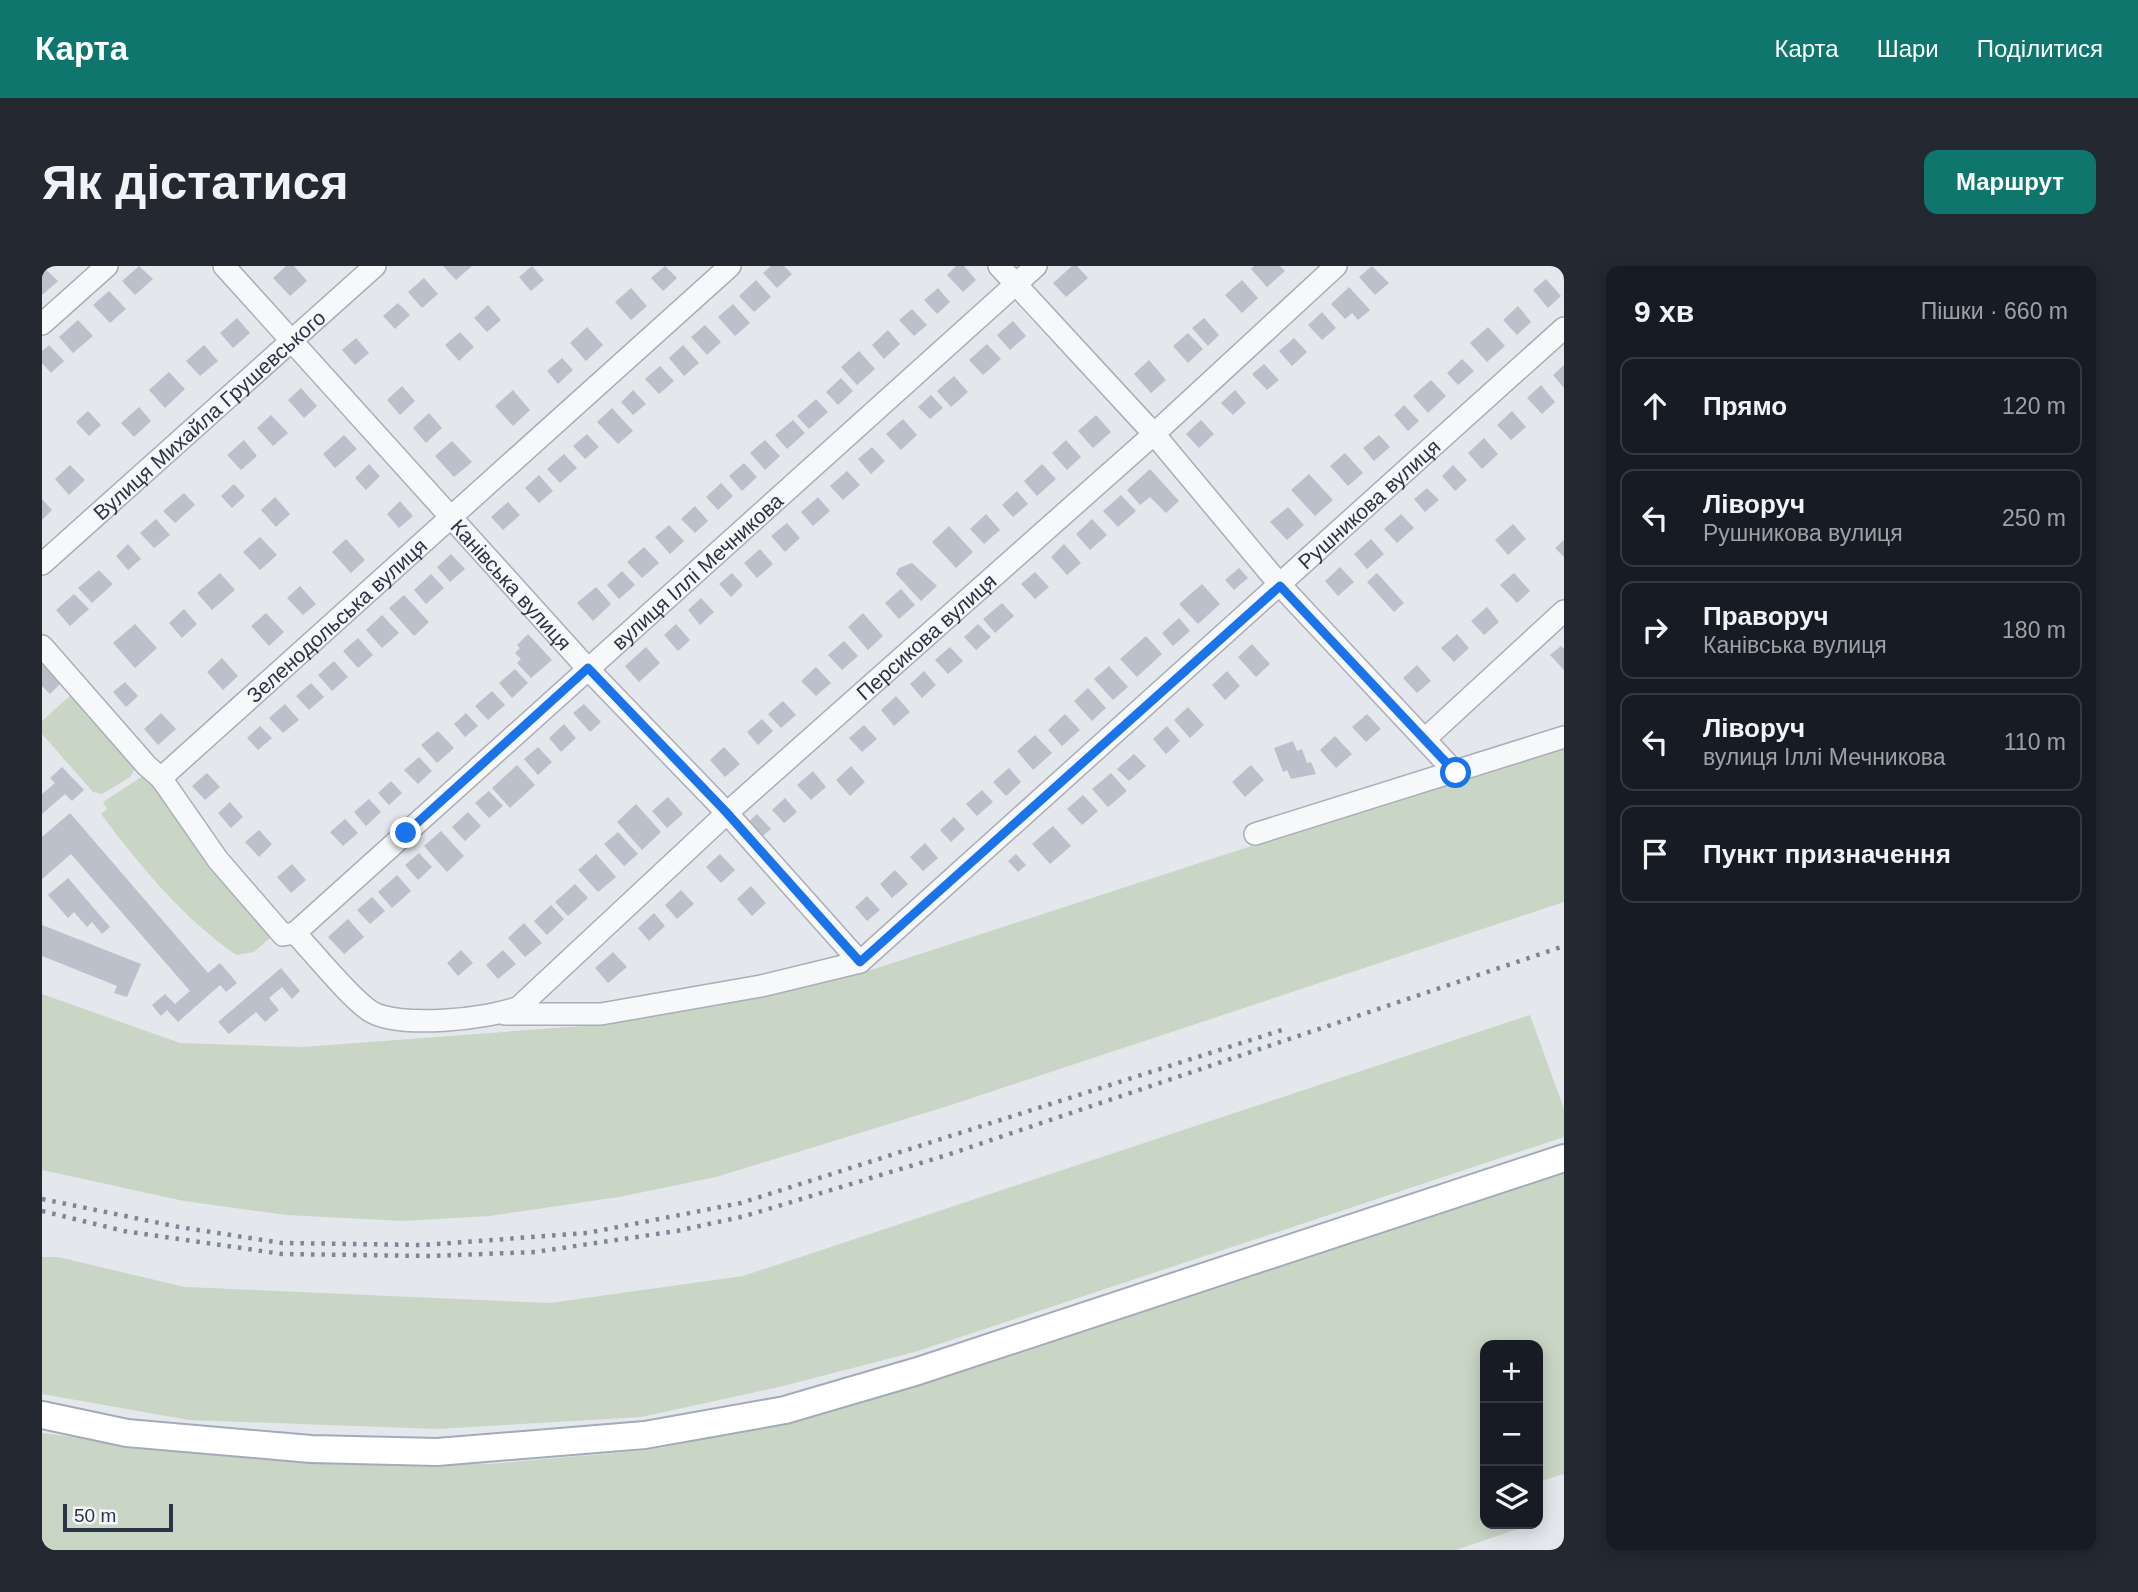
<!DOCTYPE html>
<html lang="uk">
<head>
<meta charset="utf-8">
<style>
	body { margin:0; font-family:Arial,sans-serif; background:#242831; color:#f1f3f6 }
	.controls { position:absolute; right:21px; bottom:21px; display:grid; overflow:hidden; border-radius:14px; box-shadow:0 4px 18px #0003 }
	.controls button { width:63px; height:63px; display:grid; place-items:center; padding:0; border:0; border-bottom:2px solid #363941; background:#171b24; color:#f1f3f6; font:35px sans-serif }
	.scale { position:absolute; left:21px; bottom:18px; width:110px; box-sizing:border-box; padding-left:7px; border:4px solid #2b3445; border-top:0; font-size:19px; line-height:24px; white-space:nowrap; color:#2b3445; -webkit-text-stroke:5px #f4f6f9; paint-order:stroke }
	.stop { position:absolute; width:21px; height:21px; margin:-16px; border:5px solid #1a73e8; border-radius:50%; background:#fff }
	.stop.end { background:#1a73e8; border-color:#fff; box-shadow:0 2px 7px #0008 }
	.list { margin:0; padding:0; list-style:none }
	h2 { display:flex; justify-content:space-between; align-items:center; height:91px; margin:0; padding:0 28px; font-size:30px }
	h2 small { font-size:23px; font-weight:400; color:#9ea1a6 }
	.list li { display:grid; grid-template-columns:46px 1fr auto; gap:21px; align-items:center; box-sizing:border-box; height:98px; margin:0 14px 14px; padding:0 14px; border:2px solid #363941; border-radius:14px }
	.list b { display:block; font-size:26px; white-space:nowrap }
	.list p { margin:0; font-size:23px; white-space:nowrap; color:#9ea1a6 }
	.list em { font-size:23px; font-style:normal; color:#9ea1a6 }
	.icon { flex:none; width:38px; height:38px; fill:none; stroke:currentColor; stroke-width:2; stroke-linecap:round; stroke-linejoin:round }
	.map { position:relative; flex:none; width:1522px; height:1284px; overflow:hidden; border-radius:14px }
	header { display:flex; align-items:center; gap:42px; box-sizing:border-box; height:98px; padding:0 35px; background:#0f766e; color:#fff }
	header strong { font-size:33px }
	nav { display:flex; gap:38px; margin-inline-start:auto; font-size:24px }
	.intro { display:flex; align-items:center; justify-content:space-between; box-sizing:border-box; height:168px; padding:0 42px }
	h1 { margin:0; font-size:49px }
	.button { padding:18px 32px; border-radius:14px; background:#0f766e; color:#fff; font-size:24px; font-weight:700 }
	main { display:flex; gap:42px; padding:0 42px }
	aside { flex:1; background:#171b24; border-radius:14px; box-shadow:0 4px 18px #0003 }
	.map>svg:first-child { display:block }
	.green { fill:#c9d6c5 }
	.building { fill:#bbc0ca }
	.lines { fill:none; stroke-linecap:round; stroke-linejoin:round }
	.minor-casing { stroke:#a9aeb7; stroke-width:24 }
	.major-casing { stroke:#a3abb8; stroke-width:30 }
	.minor { stroke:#f7f8fa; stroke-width:21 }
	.major { stroke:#fff; stroke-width:26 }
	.rail { stroke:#7d8696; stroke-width:4.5; stroke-dasharray:3.5 7; stroke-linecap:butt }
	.route { stroke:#1a73e8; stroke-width:9 }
	.labels { text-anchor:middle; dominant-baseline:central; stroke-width:5; stroke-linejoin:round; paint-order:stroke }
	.street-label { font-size:21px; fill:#2b3445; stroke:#f4f6f9 }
</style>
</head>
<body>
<header>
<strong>Карта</strong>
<nav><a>Карта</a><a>Шари</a><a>Поділитися</a></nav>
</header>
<div class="intro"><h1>Як дістатися</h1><a class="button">Маршрут</a></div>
<main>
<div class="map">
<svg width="1522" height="1284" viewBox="0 0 1522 1284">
	<rect width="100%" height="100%" fill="#e4e7ec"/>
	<path class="green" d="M31 427 95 500 88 511 60 528 51 526 0 468V455Z
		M1522 478V636L909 839 674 911 577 931 447 950 362 955 244 949 142 935 0 904V728L138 777 261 781 540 760 820 707Z
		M104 508 229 671 212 686 194 689C139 650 99 601 59 548L65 543 61 536Z
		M1488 749 1522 843V871L873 1086 737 1121 599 1151 396 1163 147 1154 0 1128V991H16L143 1021 508 1037 701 1010Z
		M1522 900V1208L1499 1215 1496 1237V1079H1443V1258H1490L1414 1284H0V1167L196 1191 447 1198 607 1184 759 1154Z"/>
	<path class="building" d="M0 0 16 15 0 29Z
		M97 0 111 13 93 29 80 15Z
		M244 0H252L265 15 248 30 231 12Z
		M401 0H430L414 14Z
		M490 0 502 14 489 25 477 11Z
		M623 0 635 12 621 25 609 12Z
		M729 0H742L750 8 735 22 721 7Z
		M914 0H922L934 14 921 26 905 9Z
		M1030 0H1035L1046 12 1024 31 1011 17Z
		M1212 0H1238L1243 5 1225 21 1209 3Z
		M1330 0 1347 17 1333 29 1317 11Z
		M382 12 396 28 380 42 366 26Z
		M1504 13 1519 30 1506 42 1491 24Z
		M714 14 729 31 712 46 697 30Z
		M1200 14 1216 32 1200 47 1183 29Z
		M1307 21 1328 44 1316 54 1310 47 1303 53 1289 38Z
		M589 22 605 40 589 54 573 36Z
		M896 22 908 36 895 48 882 34Z
		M67 25 84 43 68 57 51 39Z
		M356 37 368 49 353 63 341 50Z
		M691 38 708 57 693 70 676 51Z
		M446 39 459 54 445 66 432 52Z
		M1476 40 1489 56 1475 69 1461 54Z
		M870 43 885 59 872 70 857 54Z
		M1280 46 1294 62 1280 74 1266 59Z
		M195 52 208 67 191 82 178 67Z
		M1162 52 1177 69 1166 80 1150 62Z
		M36 54 51 70 31 87 17 71Z
		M971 55 984 70 968 84 955 69Z
		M663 59 679 76 665 89 649 71Z
		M545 61 561 79 544 95 528 77Z
		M1446 61 1463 80 1445 96 1428 77Z
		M846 64 858 78 842 93 830 79Z
		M418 66 432 81 417 95 403 79Z
		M1146 67 1161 83 1146 97 1131 80Z
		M314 72 327 87 313 99 300 84Z
		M1252 72 1265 86 1250 100 1237 85Z
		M945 78 959 93 941 109 927 94Z
		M7 79 22 95 9 107 0 97V85Z
		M162 79 176 95 158 110 144 95Z
		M641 79 657 97 642 110 627 92Z
		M817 85 833 103 815 119 799 101Z
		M520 92 531 104 516 118 505 105Z
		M1420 93 1432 105 1416 119 1405 107Z
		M1107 94 1124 114 1109 127 1092 108Z
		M1222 98 1237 114 1225 124 1210 108Z
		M1522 99V122L1511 109Z
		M618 100 632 115 617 128 603 113Z
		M127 106 143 123 123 142 107 124Z
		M912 110 926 126 909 141 895 125Z
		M799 112 811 125 796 139 784 126Z
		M1389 114 1404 130 1386 147 1371 130Z
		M1499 119 1513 136 1500 148 1485 132Z
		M360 120 373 135 358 149 345 134Z
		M259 122 275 140 262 152 246 134Z
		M471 124 488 144 471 160 453 140Z
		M591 124 604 138 591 149 579 136Z
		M1193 124 1204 137 1191 149 1179 137Z
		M889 129 901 142 888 153 876 141Z
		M774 133 786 146 767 163 755 150Z
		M1362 139 1377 155 1366 165 1352 149Z
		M97 141 109 155 92 171 79 157Z
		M570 142 591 165 576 178 555 156Z
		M46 145 59 159 47 170 34 156Z
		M1470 145 1484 161 1469 174 1455 159Z
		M387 147 400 162 384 177 371 162Z
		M229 149 246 167 231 180 215 162Z
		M1054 149 1069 166 1051 182 1036 165Z
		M861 153 875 169 859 184 844 168Z
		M751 154 763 167 745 183 733 169Z
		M1159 154 1172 168 1157 182 1144 168Z
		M545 168 557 181 543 193 531 180Z
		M302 169 315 183 293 202 281 188Z
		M1337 169 1348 181 1332 195 1321 182Z
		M1442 172 1456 188 1440 203 1426 187Z
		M202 174 215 190 199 204 185 189Z
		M723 174 738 190 723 204 708 187Z
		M1024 174 1039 191 1025 204 1010 187Z
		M410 175 430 196 412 211 393 190Z
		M830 181 843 195 829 208 816 193Z
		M1303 187 1321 207 1306 220 1288 200Z
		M522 188 535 202 518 217 505 203Z
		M702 197 715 211 700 225 687 210Z
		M327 198 338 210 324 224 313 212Z
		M1000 198 1014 213 995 230 982 215Z
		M28 199 43 214 27 229 13 213Z
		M1411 199 1425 214 1413 225 1400 210Z
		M1108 203 1137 235 1124 247 1108 231 1098 239 1085 224Z
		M805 205 818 219 801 234 788 220Z
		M1267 208 1291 234 1273 250 1249 224Z
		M497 209 511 225 497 237 483 222Z
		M679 217 691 230 676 244 664 231Z
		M192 218 203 230 190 242 179 230Z
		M1385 222 1397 234 1383 246 1372 233Z
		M975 225 986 238 971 251 960 239Z
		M142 227 153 239 133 257 121 245Z
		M1079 229 1094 245 1076 261 1061 245Z
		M233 231 248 248 234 261 219 244Z
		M776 231 788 245 771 260 759 246Z
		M0 233 10 244 0 254Z
		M358 235 371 250 357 262 345 248Z
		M466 236 478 249 461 264 449 251Z
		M653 240 666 255 653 267 639 253Z
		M1246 241 1262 259 1245 274 1228 256Z
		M944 248 958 264 942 278 928 263Z
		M1359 248 1372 262 1355 277 1342 263Z
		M114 253 128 269 112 282 98 267Z
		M1050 253 1065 269 1048 284 1034 268Z
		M745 257 758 272 743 286 729 270Z
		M1471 258 1484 273 1466 289 1453 274Z
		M627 259 642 275 628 288 613 271Z
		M907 260 931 286 914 302 890 276Z
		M218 271 235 289 218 304 201 286Z
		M304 273 323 294 309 307 290 286Z
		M1329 273 1342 288 1325 303 1312 288Z
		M1522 274V291L1513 282Z
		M86 278 99 293 86 304 74 290Z
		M1022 278 1039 297 1025 309 1009 291Z
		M602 281 617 297 600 312 585 296Z
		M718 283 731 298 715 312 702 297Z
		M409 288 423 303 408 316 395 301Z
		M870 297 895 320 879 335 854 308 857 302Z
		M1298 301 1312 316 1296 330 1283 315Z
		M1197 302 1206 312 1192 324 1183 314Z
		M57 304 71 318 50 337 36 322Z
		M580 305 593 319 577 333 565 319Z
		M993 306 1007 321 993 333 979 318Z
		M178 307 193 324 170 344 155 327Z
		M690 307 701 319 689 331 677 318Z
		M1335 307 1362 337 1352 346 1325 316Z
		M1472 307 1488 325 1475 337 1458 319Z
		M389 308 402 322 384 338 372 324Z
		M1160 318 1178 338 1156 358 1137 338Z
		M258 320 274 338 261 349 245 332Z
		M554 321 569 338 551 355 535 337Z
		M859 323 873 339 857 353 843 337Z
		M32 328 47 343 28 360 14 344Z
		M362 329 387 356 372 370 347 342Z
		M659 332 672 346 658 359 646 344Z
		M960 337 972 350 953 367 941 353Z
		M1445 341 1457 356 1442 369 1429 355Z
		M142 343 155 358 140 372 127 357Z
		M224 347 242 366 227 380 209 360Z
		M821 347 841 370 826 384 806 361Z
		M340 349 357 367 340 382 324 364Z
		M1137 352 1148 365 1131 380 1120 367Z
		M93 358 115 382 93 402 71 377Z
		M634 358 648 374 636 385 622 369Z
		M936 358 949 371 934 384 922 371Z
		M486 368 510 394 489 412 475 397 479 393 473 387 478 382 475 379Z
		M1415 368 1427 382 1412 396 1399 382Z
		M1104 370 1120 388 1095 411 1078 393Z
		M316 372 331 389 316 402 301 385Z
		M802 375 816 390 800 404 786 389Z
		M1210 378 1228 398 1214 411 1196 391Z
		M1519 380 1522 383V404L1508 389Z
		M604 381 618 397 597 416 583 400Z
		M908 381 921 395 906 408 893 394Z
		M180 392 196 410 181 424 165 406Z
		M0 393 21 415 8 428 0 420Z
		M292 395 306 411 290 425 276 409Z
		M1375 399 1389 415 1375 427 1361 412Z
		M1067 400 1086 421 1071 434 1052 413Z
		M774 401 789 417 774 430 759 415Z
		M473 403 486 417 470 432 457 417Z
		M882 405 894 419 880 432 868 418Z
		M1185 405 1198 420 1183 434 1170 419Z
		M83 416 96 430 84 441 71 426Z
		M269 417 282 431 267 444 254 430Z
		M1046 422 1064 442 1050 455 1032 435Z
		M450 425 463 439 446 454 433 440Z
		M854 430 868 446 852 460 839 444Z
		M741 435 754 449 739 462 726 448Z
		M243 438 257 454 241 467 227 452Z
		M542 438 559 456 548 466 531 447Z
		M1146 441 1162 459 1148 472 1132 454Z
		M119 447 134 463 116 479 102 463Z
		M424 447 436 460 423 471 412 458Z
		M1023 448 1038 464 1020 480 1006 464Z
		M1325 448 1339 463 1324 476 1310 461Z
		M720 453 731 465 716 479 705 466Z
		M522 458 534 472 519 486 507 472Z
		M822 459 835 473 820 486 807 472Z
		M218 460 230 472 216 484 205 472Z
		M1125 460 1138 475 1124 488 1111 473Z
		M396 465 412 482 395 497 379 479Z
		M993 469 1010 487 991 504 975 485Z
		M1293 470 1310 488 1294 502 1278 484Z
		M1251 475 1255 485 1260 483 1265 497 1269 496 1274 508 1249 513 1245 504 1241 506 1232 482Z
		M496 481 510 496 496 509 482 493Z
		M682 481 698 498 683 511 668 494Z
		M1092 488 1104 500 1087 515 1075 503Z
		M377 491 390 505 376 518 362 504Z
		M475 499 493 519 468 542 450 522Z
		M1209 499 1222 514 1203 531 1190 516Z
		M809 500 823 516 808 530 794 514Z
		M20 501 42 524 30 535 23 528 0 548V528L13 517 8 512Z
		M967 502 979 516 964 530 951 516Z
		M771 505 784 521 769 534 755 519Z
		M165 507 178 521 163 534 150 520Z
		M1069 507 1085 525 1066 541 1050 523Z
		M349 515 360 527 347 539 336 527Z
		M940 524 951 536 935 550 924 538Z
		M447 525 461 540 447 552 433 537Z
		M1041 529 1056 545 1040 559 1025 543Z
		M626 531 641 548 625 562 610 545Z
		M743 532 755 546 742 557 730 544Z
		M327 533 339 546 324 560 312 546Z
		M188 536 201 551 189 562 176 547Z
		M594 538 619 566 600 584 575 556Z
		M426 546 439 560 423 575 410 561Z
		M28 547 166 707 178 697 195 717 184 726 178 719 136 756 125 744 119 750 110 739 123 728 133 738 148 725 29 588 0 613V571Z
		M715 548 729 563 717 573 704 558Z
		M912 551 923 563 909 576 898 564Z
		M303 553 316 567 301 580 288 566Z
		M1011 560 1029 580 1008 598 990 578Z
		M217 564 230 578 217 591 203 576Z
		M399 565 422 590 405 606 382 580Z
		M576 566 596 588 582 600 562 578Z
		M883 577 896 592 881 605 868 591Z
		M377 587 390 601 376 614 363 599Z
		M554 588 574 611 556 626 536 604Z
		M678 588 693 604 679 617 664 601Z
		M974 588 984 599 976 606 966 595Z
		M250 598 264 614 249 627 235 611Z
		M853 604 866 618 850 632 838 618Z
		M355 609 369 625 350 642 336 626Z
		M26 612 68 661 60 668 50 656 45 661 32 646 26 652 6 629Z
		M533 618 546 632 526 650 513 636Z
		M709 620 724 637 710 650 695 633Z
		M639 624 652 638 635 653 623 639Z
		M825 630 838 644 825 655 813 641Z
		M330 631 343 645 328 658 315 644Z
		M509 639 522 653 505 669 492 655Z
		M612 647 623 660 607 675 596 662Z
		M306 653 322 671 302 688 286 671Z
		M482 657 500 677 483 691 466 672Z
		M0 659 99 698 85 731 72 727 75 720 0 690Z
		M419 684 431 697 416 710 405 697Z
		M461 684 474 698 456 713 444 699Z
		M571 686 585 701 566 717 553 702Z
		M239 702 258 725 250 733 240 721 227 732 237 744 223 756 214 746 187 768 176 756Z"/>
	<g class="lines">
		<g class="minor-casing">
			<g id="minor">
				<path id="s1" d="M182 0 546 403 685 547 818 696"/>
				<path d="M957 0 1112 168 1238 319 1414 507"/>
				<path d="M0 58 65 0"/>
				<path id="s2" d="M0 298 333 0"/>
				<path id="s3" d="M0 380 105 500 119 512 176 594 241 669 253 667C272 687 307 731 328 745 356 763 447 753 477 741L685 547 1112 168 1294 0"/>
				<path d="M1383 473 1522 345"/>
				<path id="s4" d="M119 512 688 0"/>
				<path d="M1213 568 1522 471"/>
				<path id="s5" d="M253 667 994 0"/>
				<path id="s6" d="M463 748H559L719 720 818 696 1522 62"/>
			</g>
		</g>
		<g class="major-casing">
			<path id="major" d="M0 1149 85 1167 269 1183 395 1186 603 1169 743 1144 876 1105 1522 892"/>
		</g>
		<use href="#minor" class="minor"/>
		<use href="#major" class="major"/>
		<path class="rail" d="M0 933 137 961 240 977 381 979 545 967 699 937 1240 764
			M0 945 82 965 240 988 388 990 493 986 635 965 703 950 905 889 1522 680"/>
	</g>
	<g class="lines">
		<path class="route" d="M364 567 546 402 685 547 818 696 1238 320 1414 507"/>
	</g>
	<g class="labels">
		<g class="street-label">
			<text stroke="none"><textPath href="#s2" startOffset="224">Вулиця Михайла Грушевського</textPath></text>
			<text stroke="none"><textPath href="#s6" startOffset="1045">Рушникова вулиця</textPath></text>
			<text stroke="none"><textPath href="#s5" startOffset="541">вулиця Іллі Мечникова</textPath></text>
			<text stroke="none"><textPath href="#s1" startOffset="429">Канівська вулиця</textPath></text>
			<text stroke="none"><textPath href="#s4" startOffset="236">Зеленодольська вулиця</textPath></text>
			<text stroke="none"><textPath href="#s3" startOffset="1200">Персикова вулиця</textPath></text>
		</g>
	</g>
</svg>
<div class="controls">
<button>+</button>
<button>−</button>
<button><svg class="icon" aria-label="layers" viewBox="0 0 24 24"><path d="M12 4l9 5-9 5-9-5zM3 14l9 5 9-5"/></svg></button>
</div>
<div class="scale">50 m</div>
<div class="stop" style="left:1414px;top:507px"></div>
<div class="stop end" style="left:364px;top:567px"></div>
</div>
<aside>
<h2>9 хв<small>Пішки · 660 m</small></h2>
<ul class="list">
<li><svg class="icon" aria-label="ahead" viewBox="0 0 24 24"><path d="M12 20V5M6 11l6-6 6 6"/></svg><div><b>Прямо</b></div><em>120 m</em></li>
<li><svg class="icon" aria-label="left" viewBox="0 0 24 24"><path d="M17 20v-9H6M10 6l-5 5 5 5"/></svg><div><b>Ліворуч</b><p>Рушникова вулиця</p></div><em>250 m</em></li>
<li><svg class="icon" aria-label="right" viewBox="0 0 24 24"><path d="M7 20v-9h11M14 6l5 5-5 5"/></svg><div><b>Праворуч</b><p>Канівська вулиця</p></div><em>180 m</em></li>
<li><svg class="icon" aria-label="left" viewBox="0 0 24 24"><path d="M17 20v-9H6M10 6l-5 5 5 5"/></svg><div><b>Ліворуч</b><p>вулиця Іллі Мечникова</p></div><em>110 m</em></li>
<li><svg class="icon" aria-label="arrive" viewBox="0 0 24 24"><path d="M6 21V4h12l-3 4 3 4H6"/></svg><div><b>Пункт призначення</b></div></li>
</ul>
</aside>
</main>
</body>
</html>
